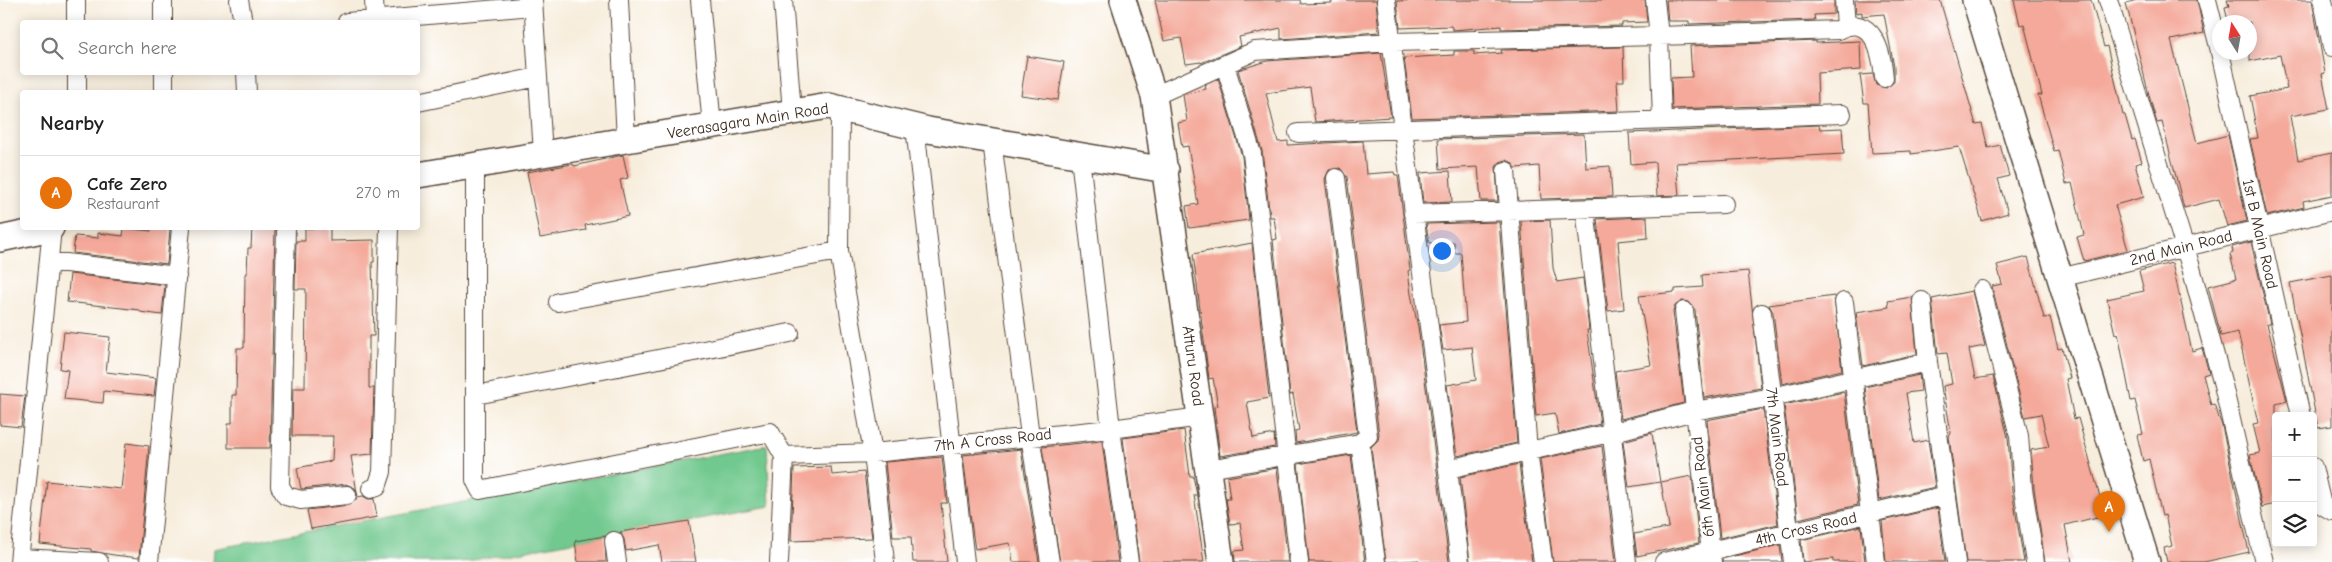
<!DOCTYPE html>
<html lang="en">
<head>
<meta charset="utf-8">
<style>
	body { margin:0; font-family:"Comic Neue",sans-serif; background:#f2f2f2; color:#222 }
	.controls { position:absolute; right:15px; bottom:15px; display:grid; overflow:hidden; border-radius:5px; box-shadow:0 2px 12px #0003 }
	.controls button { width:45px; height:45px; display:grid; place-items:center; padding:0; border:0; border-bottom:1px solid #e0e0e0; background:#fff; color:#222; font:25px sans-serif }
	.compass { position:absolute; left:2212px; top:15px; width:45px; height:45px; border-radius:50%; background:#fff; box-shadow:0 2px 12px #0003; rotate:349deg }
	.you { position:absolute; left:1441px; top:250px; width:18px; height:18px; margin:-12px; border:4px solid #fff; border-radius:50%; background:#1a73e8; box-shadow:0 0 0 8px #1a73e833 }
	.badge { display:grid; place-items:center; width:32px; height:32px; border-radius:50%; background:#1f6fb2; color:#fff; font-size:16px; font-weight:700 }
	.pin { position:absolute; translate:-50% -41px; filter:drop-shadow(0 1px 2px #0008) }
	.pin::after { content:''; position:absolute; top:26px; width:18px; height:15px; background:inherit; clip-path:polygon(0 0,100% 0,50% 100%) }
	.list { margin:0; padding:0; list-style:none }
	h2 { display:flex; justify-content:space-between; align-items:center; height:65px; margin:0; padding:0 20px; font-size:21px }
	h2 small { font-size:16px; font-weight:400; color:#767676 }
	.list li { display:grid; grid-template-columns:32px 1fr auto; gap:15px; align-items:center; box-sizing:border-box; height:75px; padding:0 20px; border-top:1px solid #e0e0e0 }
	.list b { display:block; font-size:19px; white-space:nowrap }
	.list p { margin:0; font-size:16px; white-space:nowrap; color:#767676 }
	.list em { font-size:16px; font-style:normal; color:#767676 }
	.icon { flex:none; width:28px; height:28px; fill:none; stroke:currentColor; stroke-width:2; stroke-linecap:round; stroke-linejoin:round }
	.map { position:relative; flex:none; width:2332px; height:562px; overflow:hidden }
	.search { position:absolute; background:#fff; box-shadow:0 2px 12px #0003; left:20px; top:20px; width:400px; height:55px; display:flex; align-items:center; gap:12px; box-sizing:border-box; padding:0 18px; border-radius:5px; color:#767676; font-size:19px }
	.panel { position:absolute; background:#fff; box-shadow:0 2px 12px #0003; left:20px; top:90px; width:400px; height:140px; border-radius:5px }
	.map>svg:first-child { display:block }
	.green { fill:#72c98f; stroke:#567a56 }
	.building { fill:#f4a99a }
	.lines { fill:none; stroke-linecap:round; stroke-linejoin:round }
	.street-casing { stroke:#57473a; stroke-width:20 }
	.secondary-casing { stroke:#57473a; stroke-width:28 }
	.street { stroke:#fff; stroke-width:18 }
	.secondary { stroke:#fff; stroke-width:25 }
	.labels { text-anchor:middle; dominant-baseline:central; stroke-width:5; stroke-linejoin:round; paint-order:stroke }
	.street-label { font-size:16px; fill:#3b2a1e; stroke:#fff }
</style>
</head>
<body>
<div class="map">
<svg width="2332" height="562" viewBox="0 0 2332 562">
	<rect width="100%" height="100%" fill="#fff"/>
	<filter id="ink" filterUnits="userSpaceOnUse"><feTurbulence type="fractalNoise" baseFrequency=".02" numOctaves="2"/><feDisplacementMap in="SourceGraphic" scale="10" xChannelSelector="R" yChannelSelector="G"/><feConvolveMatrix kernelMatrix="1 2 1 2 8 2 1 2 1" color-interpolation-filters="sRGB"/></filter>
	<filter id="wash" filterUnits="userSpaceOnUse"><feTurbulence type="fractalNoise" baseFrequency=".0096" numOctaves="4" result="noise"/><feDisplacementMap in="SourceGraphic" scale="20" xChannelSelector="R" yChannelSelector="G"/><feGaussianBlur stdDeviation="1.12" result="paint"/><feColorMatrix in="noise" values="0 0 0 0 0 0 0 0 0 0 0 0 0 0 0 0 0 1.4 0 .05"/><feComposite in="paint" operator="in"/></filter>
	<g filter="url(#wash)">
		<rect width="100%" height="100%" fill="#f7eddc"/>
		<path class="green" d="M767 445 770 506 462 562H213L214 549Z"/>
		<g id="blocks">
			<path class="building" d="M1155 0H1300L1301 4 1332 3V0H1376L1379 32 1281 39V28L1239 37 1241 46 1201 63V62L1186 64 1181 38 1164 41Z
				M1418 0H1645L1647 22 1622 23V26L1501 29V26L1453 30 1451 26 1400 28 1397 1Z
				M1666 0H1834V14L1814 15 1815 20 1689 24V21H1668Z
				M1855 0H1940L1976 125 1982 124 1988 148 2000 145 2009 176 1998 179 2008 213 1982 221 1959 147 1911 154V151L1872 153 1868 103H1864L1860 75 1873 74 1876 85 1886 88 1894 82V67L1884 14 1862 16V12L1856 13Z
				M2014 0H2091L2104 47 2107 46 2123 115H2125L2132 140 2135 139 2142 162 2135 164 2144 197 2115 205 2128 250 2084 261 2077 237 2084 235 2072 183 2066 184 2058 150 2054 151 2038 95H2042L2024 24 2020 25Z
				M2137 0H2197L2204 33 2171 40 2197 143 2228 135 2247 221 2227 226 2219 199 2184 208 2162 122 2157 123 2150 99 2126 3Z
				M2227 0H2312L2325 73 2322 74 2329 109 2290 116 2298 160 2332 153V195L2303 201 2304 207 2267 216 2250 139 2258 138 2250 96 2287 89 2280 55 2250 61V22H2228L2225 7 2229 6Z
				M1816 41V43L1860 41 1861 70 1817 73 1818 104 1672 109 1671 78 1692 77 1690 46Z
				M1623 47 1624 81H1617L1619 111 1412 118 1404 58 1454 55V51H1474V55L1502 53 1501 50Z
				M1381 53 1391 117 1315 122 1310 87 1266 93 1278 142 1288 141V145L1363 141 1366 174 1394 172 1395 175H1398L1410 270 1408 271 1411 294 1418 327 1449 562H1419V560L1386 562 1371 447 1378 440 1379 435 1347 177 1340 168 1329 170 1325 179 1357 432 1296 443 1295 431 1299 430 1293 394 1290 395 1273 240 1277 239 1274 217H1270L1262 151 1238 70 1267 61Z
				M1027 56 1064 62 1058 100 1021 95Z
				M1218 79 1242 156 1249 220 1189 228 1186 206 1198 204 1188 146 1182 147 1178 123 1187 121 1183 95 1206 89 1205 85Z
				M1819 125 1820 129 1842 128 1844 154 1676 163 1679 195 1657 196 1655 162 1631 164 1629 133Z
				M1584 134 1586 168 1610 166 1612 197 1541 199 1539 166 1516 168 1511 162 1506 160 1500 162 1496 167 1498 201H1481L1478 167 1440 169 1438 139Z
				M623 155 628 178 620 180 628 216 585 225 586 230 540 238 527 172 573 164 574 166Z
				M1450 171 1452 202 1423 203 1420 173Z
				M1647 217 1648 238 1618 241 1624 309 1608 311 1597 219Z
				M1550 220 1553 268 1557 282 1583 278 1589 330H1587L1600 424 1559 434 1555 413 1536 416 1521 221Z
				M1499 222 1517 443 1457 456 1447 385 1476 380 1472 347 1443 350 1439 325 1466 322 1461 253H1454V242L1429 243 1426 224Z
				M124 228 151 231V228H170L167 264 73 253 75 236 98 238V233L123 236Z
				M252 228H275L270 448H228V423H232V395H236L237 348H244L245 274H247L248 248H251Z
				M305 228H330V241L374 240V262H372L374 336H369V388H374L372 454 351 456 357 493 355 488 346 484 301 489 297 468 332 461 333 436H292L293 388H305L306 289H295L296 241H305Z
				M2251 242 2270 324H2267L2287 401 2276 404V504L2262 507 2250 455 2260 453 2253 424 2258 423 2238 332 2221 336 2208 286 2236 279 2230 254 2233 253 2232 247Z
				M1252 243 1269 398 1247 402 1253 438 1274 434 1275 447 1220 456 1214 407 1218 406 1213 378 1209 379 1193 254Z
				M2028 257 2044 318 2050 317 2058 349 2062 348 2070 378 2066 379 2074 419 2078 418 2105 515 2065 525 2072 562H2045L2034 488 2031 450 2049 447 2041 414 2025 417 1992 286 2002 284 1997 265Z
				M2172 263 2192 351 2202 348 2209 373 2203 375 2211 405 2214 404 2222 426 2249 552 2204 562H2167L2164 548 2172 546 2165 515 2162 516 2149 459 2143 461 2137 435 2143 434 2135 400 2131 401 2118 333 2115 334 2107 299 2144 291 2139 271Z
				M1748 271 1761 388 1704 398 1695 310 1689 302 1682 301 1675 306 1673 312 1684 403 1621 419 1615 371 1651 365 1639 296 1675 292V289L1703 287 1702 275Z
				M70 274 165 285 162 315 140 312V310L67 302Z
				M2332 275V426L2318 428 2290 283Z
				M1972 291 1985 346 1969 349 1975 379 1993 376 2008 438 2012 491 2024 562H1966L1949 437 1951 433 1943 386 1952 384 1947 353 1938 354 1932 299Z
				M1834 296 1842 370 1782 384 1773 312 1769 305Z
				M1912 297 1917 354 1863 366 1856 312 1889 307 1888 301Z
				M64 332 110 337 106 372 156 378 154 396 104 391 103 403 64 399 68 370 60 369Z
				M1919 375 1921 391 1906 393 1914 443 1928 440 1935 487 1879 500 1865 387Z
				M1844 392 1858 505 1798 519 1784 405Z
				M0 394 25 396 21 427 0 425Z
				M1763 409 1778 524 1720 538 1707 420Z
				M1184 430 1190 476H1193L1197 495H1194L1204 562H1139L1123 438Z
				M1652 433 1660 482 1629 487 1623 441Z
				M1102 441 1118 562H1060L1042 447Z
				M126 443 149 446 139 558 114 555 91 551V549L40 544 47 481 121 489Z
				M1602 446 1616 562H1553L1540 459Z
				M1021 449 1039 562H1013L1010 543 975 549 972 529 963 455Z
				M1351 455 1365 562H1309L1298 464Z
				M942 457 947 503H941L947 562H913L911 537H893L885 462Z
				M1519 464 1532 562H1470L1460 477Z
				M831 467 832 475 864 472 872 538 791 541 794 468Z
				M1277 468 1288 562H1235L1234 551 1244 550 1240 523 1230 524 1226 499H1230L1227 477Z
				M1692 476 1699 543 1637 556 1634 534 1668 528 1669 526 1661 482Z
				M357 493 358 497 363 496 368 499H374L377 517 311 529 307 510 349 505 356 500Z
				M1938 508 1945 562H1886L1882 521Z
				M689 521 696 562H662L659 545 626 551 624 539 620 532Z
				M1861 526 1865 562H1833V559L1803 562 1801 540Z
				M605 536 606 562H578L575 541Z
				M1780 545 1782 562H1722V559Z"/>
		</g>
	</g>
	<g filter="url(#ink)">
		<use href="#blocks" fill-opacity="0" stroke="#57473a" stroke-width="1"/>
		<g class="lines">
			<g class="street-casing">
				<path id="street" d="M76 0V22
					M163 0V22
					M239 0 243 22
					M374 0 375 19
					M533 0 543 154
					M619 0 626 140
					M700 0 712 126
					M783 0 792 112
					M1386 0 1460 562
					M1655 0 1659 36 1662 120
					M1844 0 1846 26
					M2108 0 2190 264 2223 385 2264 562
					M2207 0 2220 51
					M2323 0 2332 47
					M347 22 533 6
					M2220 52 2301 416
					M1225 65 1252 154 1299 562
					M77 72V92
					M164 72V92
					M246 72 247 92
					M1154 96 1255 51 1392 42 1659 36 1838 30C1873 12 1882 53 1884 78
					M418 102 538 77
					M840 109 839 251 873 453 885 562
					M915 127 965 562
					M1298 133 1842 114
					M992 141 1030 436 1050 562
					M1080 157 1111 429 1129 562
					M475 165V480L480 490 770 432 784 456
					M1506 171 1528 451 1543 562
					M1585 209 1627 562
					M1413 214 1724 204
					M286 228 280 486 286 496 301 500 347 495
					M49 261 177 276
					M2060 278 2332 211
					M1982 290 2019 436 2023 489 2035 562
					M1922 301 1928 362 1956 562
					M558 302 839 251
					M1844 302 1876 562
					M1684 311 1712 562
					M1762 313 1793 562
					M476 395 790 333
					M1360 443 1376 562
					M784 456 873 453 1111 429 1201 417
					M2313 467 2322 505 2332 511
					M1208 469 1360 443 1368 436 1336 178
					M1448 469 1610 433 1694 411 1772 397 1928 362
					M371 489 377 487 382 472 389 228
					M614 541 617 562
					M20 558 99 562
					M19 562 52 228
					M149 562 181 228
					M779 562 784 456
					M1664 562 1947 495"/>
			</g>
			<g class="secondary-casing">
				<path id="secondary" d="M1123 0 1154 96 1221 562
					M1975 0 2147 562
					M418 175 829 106 928 130 1166 170
					M0 239 51 228"/>
			</g>
			<use href="#street" class="street"/>
			<use href="#secondary" class="secondary"/>
		</g>
	</g>
	<g class="labels">
		<g class="street-label">
			<text transform="translate(748 121) rotate(-9)">Veerasagara Main Road</text>
			<text transform="translate(2260 234) rotate(77)">1st B Main Road</text>
			<text transform="translate(2181 248) rotate(-14)">2nd Main Road</text>
			<text transform="translate(1193 366) rotate(82)">Atturu Road</text>
			<text transform="translate(1777 437) rotate(83)">7th Main Road</text>
			<text transform="translate(993 440) rotate(-6)">7th A Cross Road</text>
			<text transform="translate(1703 487) rotate(-97)">6th Main Road</text>
			<text transform="translate(1806 529) rotate(-13)">4th Cross Road</text>
		</g>
	</g>
</svg>
<div class="controls">
<button>+</button>
<button>−</button>
<button><svg class="icon" aria-label="layers" viewBox="0 0 24 24"><path d="M12 4l9 5-9 5-9-5zM3 14l9 5 9-5"/></svg></button>
</div>
<svg class="compass" viewBox="-18 -18 36 36"><path d="M0-13l5 13h-10z" fill="#e53935"/><path d="M0 13l5-13h-10z" fill="#767676"/></svg>
<div class="you"></div>
<div class="pin badge" style="left:2109px;top:532px;background:#e8710a">A</div>
<div class="search"><svg class="icon" aria-label="search" viewBox="0 0 24 24"><circle cx="10" cy="10" r="6"/><path d="M15 15l6 6"/></svg>Search here</div>
<section class="panel">
<h2>Nearby<small></small></h2>
<ul class="list">
<li><span class="badge" style="background:#e8710a">A</span><div><b>Cafe Zero</b><p>Restaurant</p></div><em>270 m</em></li>
</ul>
</section>
</div>
</body>
</html>
